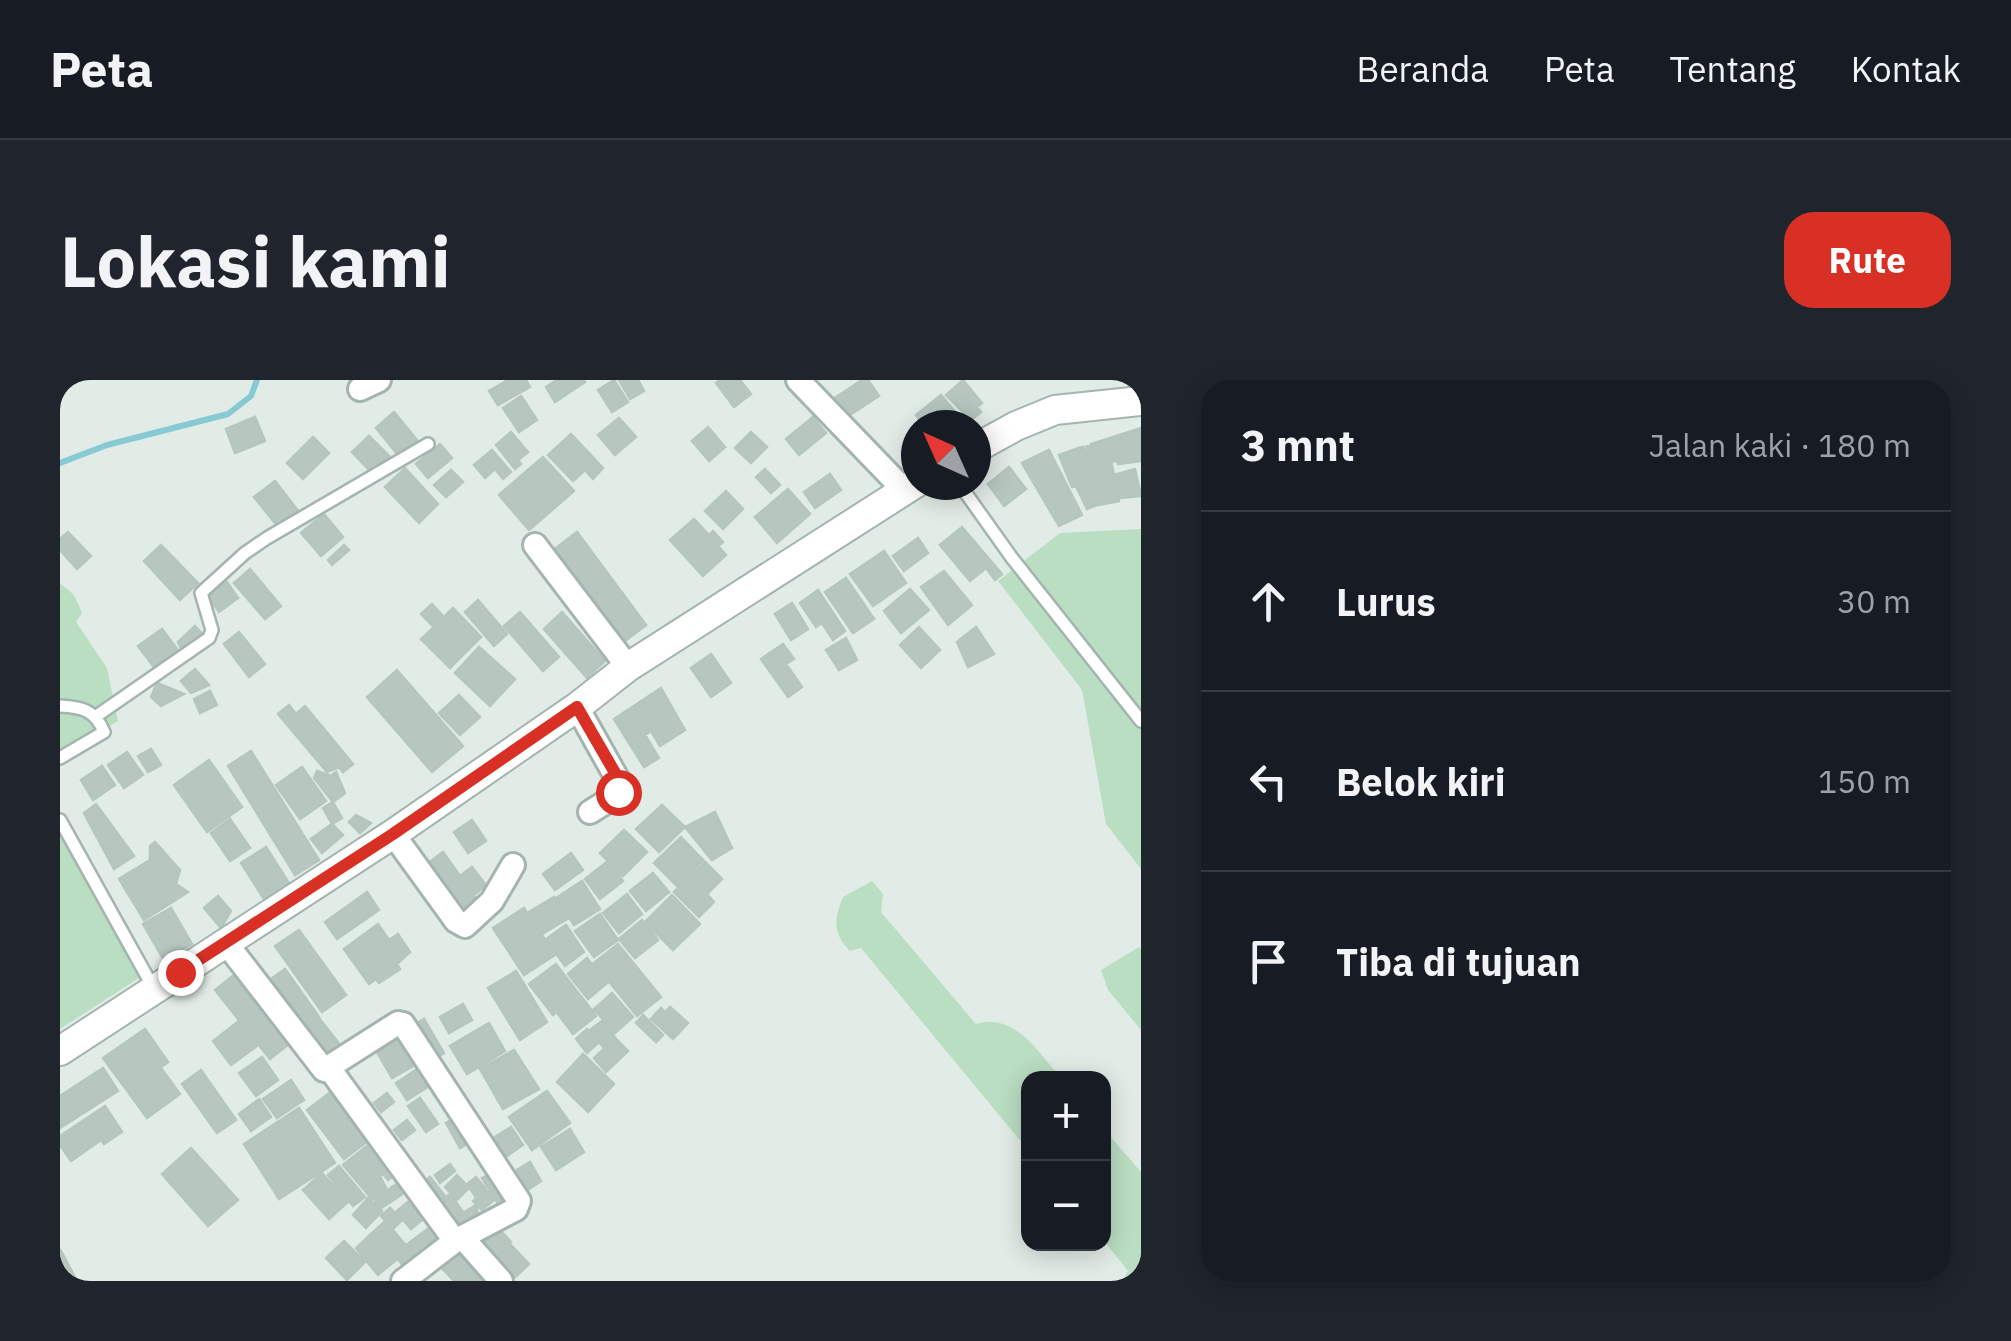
<!DOCTYPE html>
<html lang="id">
<head>
<meta charset="utf-8">
<style>
	body { margin:0; font-family:"IBM Plex Sans",sans-serif; background:#20242c; color:#f1f3f6 }
	.controls { position:absolute; right:30px; bottom:30px; display:grid; overflow:hidden; border-radius:20px; box-shadow:0 5px 25px #0003 }
	.controls button { width:90px; height:90px; display:grid; place-items:center; padding:0; border:0; border-bottom:2px solid #363941; background:#171b24; color:#f1f3f6; font:50px sans-serif }
	.compass { position:absolute; left:841px; top:30px; width:90px; height:90px; border-radius:50%; background:#171b24; box-shadow:0 5px 25px #0003; rotate:315deg }
	.stop { position:absolute; width:30px; height:30px; margin:-22px; border:8px solid #d93025; border-radius:50%; background:#fff }
	.stop.end { background:#d93025; border-color:#fff; box-shadow:0 2px 10px #0008 }
	.list { margin:0; padding:0; list-style:none }
	h2 { display:flex; justify-content:space-between; align-items:center; height:130px; margin:0; padding:0 40px; font-size:42px }
	h2 small { font-size:32px; font-weight:400; color:#9ea1a6 }
	.list li { display:grid; grid-template-columns:65px 1fr auto; gap:30px; align-items:center; box-sizing:border-box; height:180px; padding:0 40px; border-top:2px solid #363941 }
	.list b { display:block; font-size:38px; white-space:nowrap }
	.list em { font-size:32px; font-style:normal; color:#9ea1a6 }
	.icon { flex:none; width:55px; height:55px; fill:none; stroke:currentColor; stroke-width:2; stroke-linecap:round; stroke-linejoin:round }
	.map { position:relative; flex:none; width:1081px; height:901px; overflow:hidden; border-radius:30px }
	header { display:flex; align-items:center; gap:60px; box-sizing:border-box; height:140px; padding:0 50px; background:#171b24; border-bottom:2px solid #363941 }
	header strong { font-size:48px }
	nav { display:flex; gap:55px; margin-inline-start:auto; font-size:35px }
	.intro { display:flex; align-items:center; justify-content:space-between; box-sizing:border-box; height:240px; padding:0 60px }
	h1 { margin:0; font-size:70px }
	.button { padding:25px 45px; border-radius:30px; background:#d93025; color:#fff; font-size:35px; font-weight:700 }
	main { display:flex; gap:60px; padding:0 60px }
	aside { flex:1; background:#171b24; border-radius:30px; box-shadow:0 5px 25px #0003 }
	.map>svg:first-child { display:block }
	.green { fill:#badec2 }
	.lines { fill:none; stroke-linecap:round; stroke-linejoin:round }
	.stream { stroke:#88cad3; stroke-width:6 }
	.building { fill:#b7c7c0; stroke:#b4c6be; stroke-width:2.5 }
	.service-casing { stroke:#a4b4ae; stroke-width:16 }
	.minor-casing { stroke:#a4b4ae; stroke-width:28 }
	.tertiary-casing { stroke:#a4b4ae; stroke-width:32 }
	.service { stroke:#fff; stroke-width:11 }
	.minor { stroke:#fff; stroke-width:22 }
	.tertiary { stroke:#fff; stroke-width:28 }
	.route { stroke:#d93025; stroke-width:12 }
</style>
</head>
<body>
<header>
<strong>Peta</strong>
<nav><a>Beranda</a><a>Peta</a><a>Tentang</a><a>Kontak</a></nav>
</header>
<div class="intro"><h1>Lokasi kami</h1><a class="button">Rute</a></div>
<main>
<div class="map">
<svg width="1081" height="901" viewBox="0 0 1081 901">
	<rect width="100%" height="100%" fill="#e2ece7"/>
	<path class="green" d="M1081 149V489L1046 444 1022 310 938 201 1000 153Z
		M0 203 14 215 22 233 16 242 47 288 58 341 0 376Z
		M0 435 82 596 0 649Z
		M812 501 823 514 821 532 916 644C956 633 977 671 1001 698H968V770L801 568 790 571C772 552 774 540 783 517Z
		M1079 567 1081 570V650L1048 610 1041 590Z
		M1044 749 1081 792V901H1062L1068 891 1044 861Z"/>
	<g class="lines">
		<path class="stream" d="M0 83 47 65 168 34 191 16 197 0"/>
	</g>
	<path class="building" d="M448 0H466L470 7 438 25 429 11Z
		M497 0H524L525 2 495 22 486 7Z
		M554 0 568 22 552 32 538 10Z
		M559 0H578L584 11 570 19Z
		M660 0H680L691 14 674 27 656 3Z
		M802 0H808L819 16 782 40 770 21Z
		M903 0 922 23 917 27 921 32 911 40 886 15Z
		M881 15 902 40 896 45H863L856 35Z
		M461 16 477 40 459 52 443 28Z
		M334 32 357 60 338 75 316 48Z
		M195 37 205 61 175 73 166 49Z
		M753 37 766 53 739 75 726 59Z
		M559 38 576 57 555 75 538 55Z
		M648 47 665 67 649 81 632 61Z
		M1081 48V77L1049 82 1054 95 1075 89 1081 116 1050 119 1031 64Z
		M451 52 468 72 458 80 461 84 455 89 436 65Z
		M691 52 707 67 691 83 675 68Z
		M511 54 543 88 533 99 525 90 513 101 488 75Z
		M1077 54 1081 58V81L1058 84 1051 58Z
		M309 56 329 76 312 93 292 72Z
		M253 57 269 73 243 99 227 83Z
		M1047 60 1059 121 1039 125 1027 66Z
		M380 64 392 78 368 98 356 84Z
		M1021 67 1033 102 1012 107 999 75Z
		M1024 67 1042 123 1027 129 1002 77Z
		M432 70 451 92 443 99 435 89 425 98 414 85Z
		M989 70 1022 135 999 146 962 83Z
		M483 77 514 111 469 150 439 115Z
		M949 87 966 109 944 126 928 104Z
		M345 88 378 124 359 143 325 107Z
		M705 89 720 105 711 113 696 97Z
		M391 90 403 102 386 117 374 105Z
		M770 94 781 110 755 128 744 112Z
		M215 101 239 132 219 148 194 117Z
		M728 109 750 134 717 163 695 137Z
		M666 111 683 129 663 149 645 131Z
		M264 134 283 157 261 176 241 153Z
		M634 139 649 155 653 151 663 162 658 166 666 175 643 196 610 160Z
		M902 147 942 194 935 200 926 188 910 201 880 165Z
		M8 152 31 176 17 189 0 170V159Z
		M517 152 586 245 561 264 492 171Z
		M858 158 868 173 844 191 833 176Z
		M101 165 138 203 120 220 84 181Z
		M284 165 289 170 272 185 268 180Z
		M824 171 846 203 813 226 790 194Z
		M190 189 221 226 205 239 174 203Z
		M884 191 912 225 888 245 861 207Z
		M786 198 814 239 793 253 765 212Z
		M167 202 178 218 159 232 148 216Z
		M850 209 869 230 841 253 824 231Z
		M758 210 785 251 773 260 762 243 756 247 740 223Z
		M418 220 447 254 434 266 405 232Z
		M732 223 748 249 731 260 715 234Z
		M372 224 384 237 393 228 421 257 390 288 361 259 374 247 361 234Z
		M460 232 499 277 483 291 444 246Z
		M502 232 545 281 527 298 484 249Z
		M135 246 147 259 123 272 118 262Z
		M859 247 880 270 861 288 840 265Z
		M916 247 934 274 908 287 897 262Z
		M102 249 120 273 96 290 78 266Z
		M179 252 205 284 189 297 164 264Z
		M786 258 797 280 779 290 766 270Z
		M723 264 734 279 726 284 742 307 728 317 701 279Z
		M419 267 455 299 430 326 395 293Z
		M651 274 671 303 651 317 631 288Z
		M135 289 149 305 131 313 121 301Z
		M337 290 403 366 372 392 307 317Z
		M97 303 124 314 101 326 91 317Z
		M601 308 625 350 600 366 591 351 585 355 599 378 584 387 554 339Z
		M150 311 157 325 140 333 134 319Z
		M399 315 420 337 400 355 379 333Z
		M229 325 236 334 245 326 293 384 283 392 279 387 267 392 218 334Z
		M91 369 101 385 88 392 78 376Z
		M191 371 259 480 235 495 168 386Z
		M67 372 83 395 64 408 48 385Z
		M149 380 182 427 147 452 114 405Z
		M42 386 55 405 33 420 21 400Z
		M242 387 266 421 240 439 216 405Z
		M257 391 271 396 276 392 285 413 273 422 254 398Z
		M273 422 282 438 272 444 263 428Z
		M36 424 74 476 54 489 24 433Z
		M602 425 625 447 599 472 576 449Z
		M655 432 672 468 652 480 625 447Z
		M296 435 311 443 300 453 289 442Z
		M170 439 190 468 170 481 151 453Z
		M412 440 426 461 408 473 394 452Z
		M272 444 283 455 262 473 251 459Z
		M564 450 587 472 563 496 540 473Z
		M621 457 643 480 617 506 594 483Z
		M95 462 120 490 116 504 128 512 84 540 59 499 90 480V466Z
		M206 467 229 503 204 519 181 483Z
		M383 472 400 496 412 487 426 505 414 515 422 526 400 542 360 489Z
		M511 473 523 490 495 510 483 494Z
		M548 481 563 501 540 519 525 499Z
		M645 482 662 499 647 514 654 522 639 537 614 512Z
		M593 493 609 512 586 531 570 511Z
		M522 501 540 529 514 545 496 518Z
		M307 512 319 530 277 559 265 542Z
		M567 514 582 534 559 553 543 533Z
		M612 515 640 544 613 570 585 542Z
		M158 516 171 531 161 548 144 528Z
		M494 517 507 539 482 554 469 532Z
		M111 528 132 564 104 580 83 544Z
		M464 528 495 575 464 595 433 548Z
		M540 534 558 560 534 577 515 551Z
		M582 540 598 560 575 578 559 559Z
		M318 544 329 560 338 554 350 572 337 584 340 589 319 603 316 599 309 604 284 569Z
		M506 545 524 572 505 586 486 559Z
		M239 550 286 615 262 632 215 566Z
		M558 564 601 617 577 636 534 583Z
		M527 578 547 603 528 619 508 594Z
		M496 584 519 614 493 635 469 604Z
		M225 589 259 637 235 654 201 606Z
		M179 591 234 660 210 679 155 610Z
		M456 591 487 642 460 660 428 608Z
		M552 613 573 637 555 653 534 629Z
		M521 616 536 636 513 654 498 634Z
		M403 624 412 640 389 653 380 637Z
		M610 627 628 643 613 659 591 639 601 628 605 632Z
		M583 635 603 655 596 662 576 643Z
		M259 638 284 670 262 686 238 655Z
		M364 639 384 673 369 682 349 648Z
		M179 641 197 666 171 685 153 661Z
		M542 641 555 657 543 667 530 650Z
		M429 643 445 671 407 694 390 666Z
		M343 648 362 681 332 698 313 665Z
		M85 649 108 682 68 712 43 678Z
		M527 649 538 663 527 673 516 659Z
		M555 658 568 671 546 692 534 678Z
		M454 670 479 709 443 729 420 689Z
		M523 674 554 704 528 732 497 702Z
		M202 677 218 700 196 716 179 693Z
		M366 683 377 701 347 720 336 703Z
		M43 688 58 711 0 748V716Z
		M101 688 120 714 87 738 68 712Z
		M141 690 176 740 157 753 122 704Z
		M231 700 244 720 217 738 203 719Z
		M272 711 309 760 284 779 247 730Z
		M487 711 510 743 472 770 449 737Z
		M327 713 334 722 321 732 314 723Z
		M360 718 378 744 366 752 348 726Z
		M199 719 211 737 191 751 179 734Z
		M45 726 62 752 44 764 27 738Z
		M239 728 275 783 219 819 184 764Z
		M400 735 414 760 400 768 386 743Z
		M27 738 41 760 11 781 0 765V756Z
		M347 740 355 750 342 760 334 750Z
		M451 747 463 765 447 776 435 757Z
		M510 749 524 772 496 790 481 767Z
		M313 761 338 792 328 800 323 794 320 796 326 808 312 819 283 785Z
		M131 768 178 820 148 846 102 794Z
		M470 782 481 801 469 809 457 790Z
		M390 784 395 791 380 803 375 795Z
		M279 786 305 817 293 826 268 795Z
		M262 793 288 822 269 839 243 810Z
		M439 793 456 822 442 830 422 798 426 796 428 800Z
		M397 795 409 808 397 820 385 807Z
		M370 797 385 816 375 824 360 804Z
		M416 797 425 808 415 816 407 804Z
		M343 800 350 809 320 829 314 819Z
		M426 810 434 820 422 830 413 821Z
		M390 814 403 832 389 841 376 824Z
		M355 816 369 834 351 849 336 832Z
		M308 818 322 831 306 848 293 835Z
		M416 825 419 838 395 860 385 844Z
		M330 828 342 840 333 849 321 836Z
		M325 841 331 848 325 856 333 850 349 869 318 895 296 868Z
		M377 842 391 861 348 893 338 879 349 870 346 865Z
		M435 845 451 862 430 883 413 865Z
		M284 861 305 882 287 900 266 878Z
		M451 865 469 884 451 901 431 885Z
		M404 866 437 901H394L381 887Z
		M0 869 16 899 13 901H0Z"/>
	<g class="lines">
		<g class="service-casing">
			<path id="service" d="M900 105 952 178 1081 341
				M0 326C22 327 35 330 44 352L0 378
				M35 337 149 258 152 250 141 213 185 173 207 158 368 64
				M0 440 94 609"/>
		</g>
		<g class="minor-casing">
			<path id="minor" d="M738 0 844 110
				M300 9 319 0
				M475 165 568 287
				M517 327 559 402 554 417 530 432
				M333 454 396 541 405 546 432 521 453 485
				M166 563 264 690 338 643 343 644 459 821 456 829 395 861 343 901
				M269 688 395 861
				M402 857 441 901"/>
		</g>
		<g class="tertiary-casing">
			<path id="tertiary" d="M916 68 956 46 995 30 1081 21
				M0 671 333 454 517 327 568 287 856 103"/>
		</g>
		<use href="#service" class="service"/>
		<use href="#minor" class="minor"/>
		<use href="#tertiary" class="tertiary"/>
	</g>
	<g class="lines">
		<path class="route" d="M120 592 333 454 517 327 558 398V412"/>
	</g>
</svg>
<div class="controls">
<button>+</button>
<button>−</button>
</div>
<svg class="compass" viewBox="-18 -18 36 36"><path d="M0-13l5 13h-10z" fill="#e53935"/><path d="M0 13l5-13h-10z" fill="#9ea1a6"/></svg>
<div class="stop" style="left:558px;top:412px"></div>
<div class="stop end" style="left:120px;top:592px"></div>
</div>
<aside>
<h2>3 mnt<small>Jalan kaki · 180 m</small></h2>
<ul class="list">
<li><svg class="icon" aria-label="ahead" viewBox="0 0 24 24"><path d="M12 20V5M6 11l6-6 6 6"/></svg><div><b>Lurus</b></div><em>30 m</em></li>
<li><svg class="icon" aria-label="left" viewBox="0 0 24 24"><path d="M17 20v-9H6M10 6l-5 5 5 5"/></svg><div><b>Belok kiri</b></div><em>150 m</em></li>
<li><svg class="icon" aria-label="arrive" viewBox="0 0 24 24"><path d="M6 21V4h12l-3 4 3 4H6"/></svg><div><b>Tiba di tujuan</b></div></li>
</ul>
</aside>
</main>
</body>
</html>
